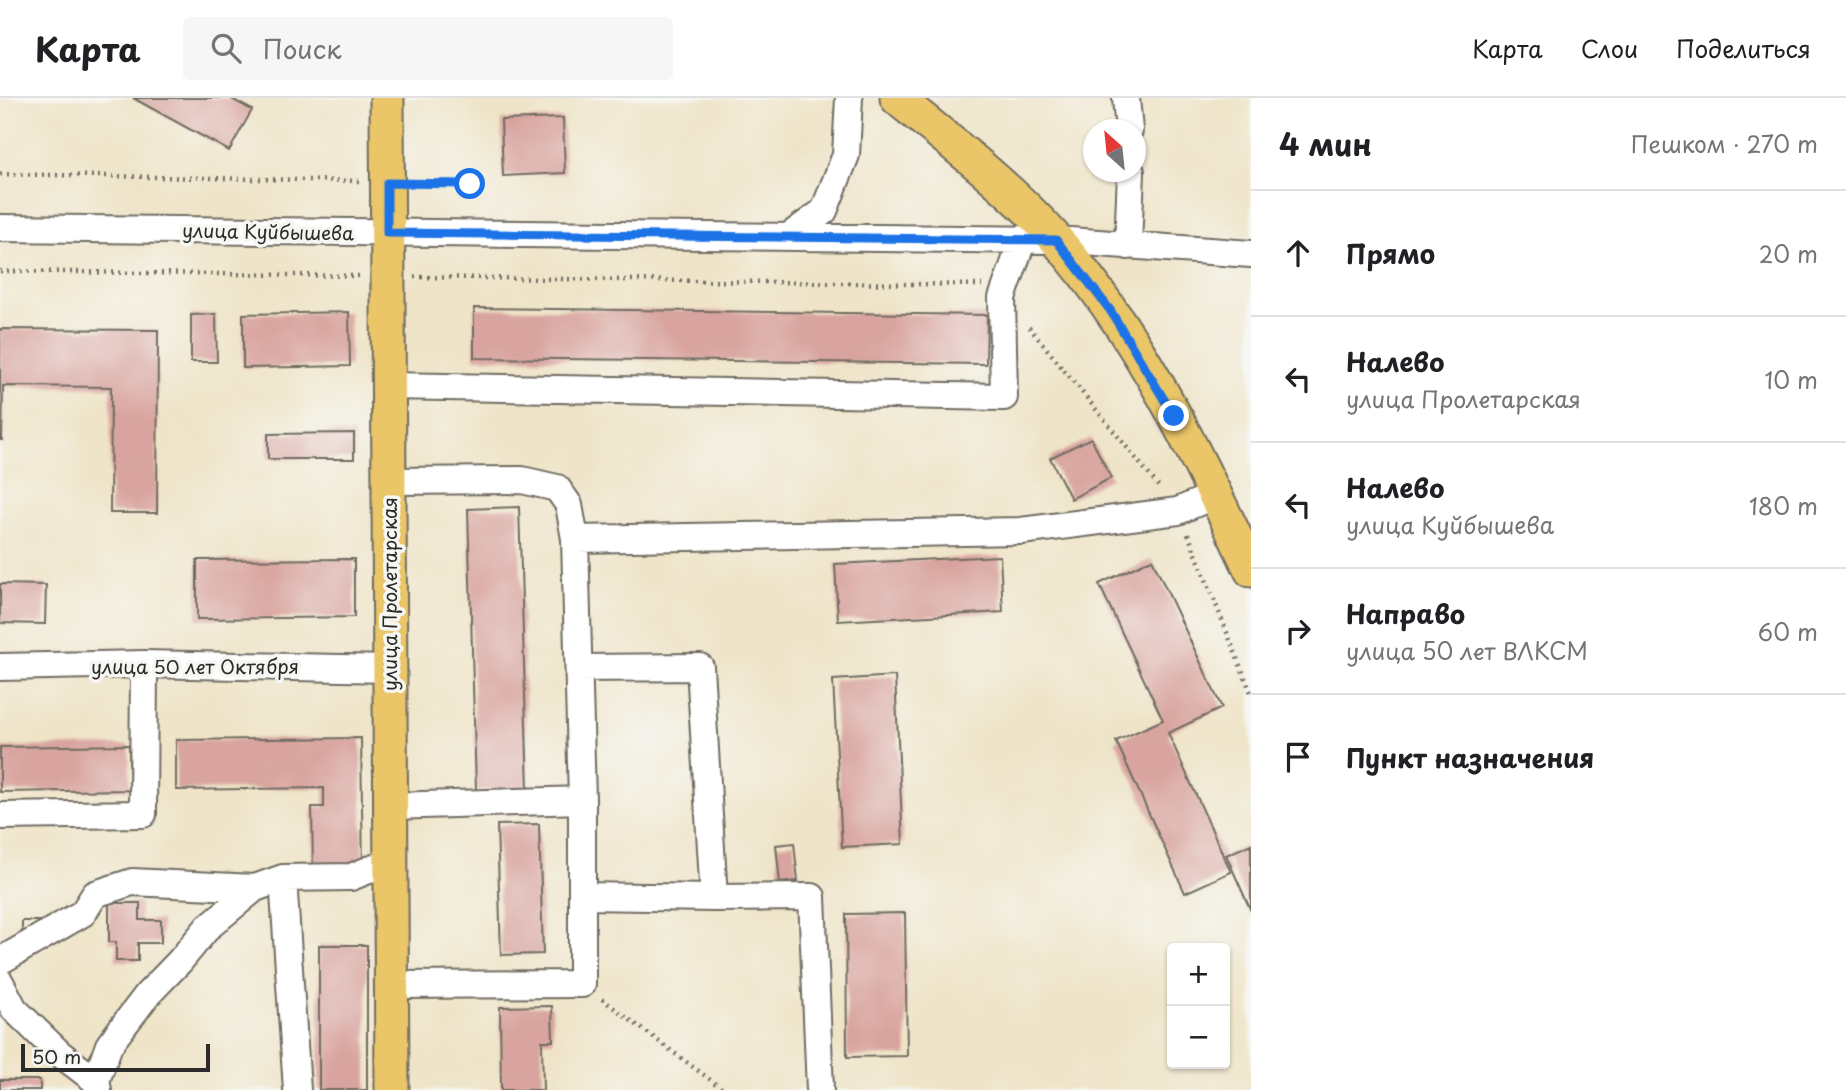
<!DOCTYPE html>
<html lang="ru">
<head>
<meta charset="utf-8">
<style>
	body { margin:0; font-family:"Playpen Sans",sans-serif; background:#f6f6f6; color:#202124 }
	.controls { position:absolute; right:21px; bottom:21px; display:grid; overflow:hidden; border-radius:7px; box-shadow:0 2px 5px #0004 }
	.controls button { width:63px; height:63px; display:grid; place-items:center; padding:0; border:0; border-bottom:2px solid #e0e0e0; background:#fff; color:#202124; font:35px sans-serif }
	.compass { position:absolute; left:1083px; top:21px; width:63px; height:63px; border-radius:50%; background:#fff; box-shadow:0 2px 5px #0004; rotate:333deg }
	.scale { position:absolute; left:21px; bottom:18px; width:189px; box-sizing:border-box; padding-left:7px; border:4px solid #2b2b2b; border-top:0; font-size:19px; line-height:24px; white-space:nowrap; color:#2b2b2b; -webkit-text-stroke:5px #f6f6f2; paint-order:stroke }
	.stop { position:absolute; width:21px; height:21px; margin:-16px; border:5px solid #1a73e8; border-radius:50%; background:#fff }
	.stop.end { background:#1a73e8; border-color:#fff; box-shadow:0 2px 7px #0008 }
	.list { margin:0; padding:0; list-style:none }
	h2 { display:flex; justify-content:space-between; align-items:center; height:91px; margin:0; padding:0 28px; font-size:30px }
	h2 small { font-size:23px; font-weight:400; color:#757577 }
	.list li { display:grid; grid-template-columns:46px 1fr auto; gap:21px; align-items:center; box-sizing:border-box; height:126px; padding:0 28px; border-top:2px solid #e0e0e0 }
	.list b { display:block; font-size:26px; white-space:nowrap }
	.list p { margin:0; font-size:23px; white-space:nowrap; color:#757577 }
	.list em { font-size:23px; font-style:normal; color:#757577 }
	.icon { flex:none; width:38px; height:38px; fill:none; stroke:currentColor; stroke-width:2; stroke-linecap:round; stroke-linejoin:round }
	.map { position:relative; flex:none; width:1251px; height:992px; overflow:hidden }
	header { display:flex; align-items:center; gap:42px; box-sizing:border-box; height:98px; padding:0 35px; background:#fff; border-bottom:2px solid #e0e0e0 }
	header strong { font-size:33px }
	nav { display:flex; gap:38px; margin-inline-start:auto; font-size:24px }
	.search { width:490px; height:63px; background:#f6f6f6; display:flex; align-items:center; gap:18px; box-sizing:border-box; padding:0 24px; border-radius:7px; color:#757577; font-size:26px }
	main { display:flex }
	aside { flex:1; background:#fff }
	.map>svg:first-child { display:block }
	.building { fill:#d9a49f }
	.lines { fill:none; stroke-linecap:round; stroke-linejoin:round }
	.minor-casing { stroke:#706c62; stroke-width:30 }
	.major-casing { stroke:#706c62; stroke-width:37 }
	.path { stroke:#706c62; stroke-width:4.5; stroke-dasharray:2 5; stroke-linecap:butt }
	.minor { stroke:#fff; stroke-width:26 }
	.major { stroke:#eac669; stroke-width:33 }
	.route { stroke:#1a73e8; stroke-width:9 }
	.labels { text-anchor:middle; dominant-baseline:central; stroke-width:7; stroke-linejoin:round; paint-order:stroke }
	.street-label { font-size:19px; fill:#2b2b2b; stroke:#f6f6f2 }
</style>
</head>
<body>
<header>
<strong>Карта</strong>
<div class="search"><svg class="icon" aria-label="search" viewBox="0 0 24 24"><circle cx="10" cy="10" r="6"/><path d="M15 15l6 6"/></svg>Поиск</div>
<nav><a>Карта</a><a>Слои</a><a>Поделиться</a></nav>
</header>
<main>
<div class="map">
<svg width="1251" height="992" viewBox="0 0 1251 992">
	<rect width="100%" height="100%" fill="#f6f6f2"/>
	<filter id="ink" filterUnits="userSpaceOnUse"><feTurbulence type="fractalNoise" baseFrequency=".0143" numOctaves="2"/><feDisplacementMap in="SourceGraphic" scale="14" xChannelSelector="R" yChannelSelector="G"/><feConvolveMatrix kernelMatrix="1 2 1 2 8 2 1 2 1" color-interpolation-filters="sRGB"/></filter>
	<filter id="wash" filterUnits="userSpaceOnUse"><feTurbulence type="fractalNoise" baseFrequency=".00686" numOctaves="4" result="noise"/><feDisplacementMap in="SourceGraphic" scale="28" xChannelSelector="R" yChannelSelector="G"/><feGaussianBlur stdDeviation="1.57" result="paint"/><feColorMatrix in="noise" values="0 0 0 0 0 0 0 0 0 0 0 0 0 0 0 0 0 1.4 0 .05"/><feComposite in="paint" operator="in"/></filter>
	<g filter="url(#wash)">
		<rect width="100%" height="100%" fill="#efe4c8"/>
		<g id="blocks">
			<path class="building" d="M133 0H230L252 12 229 53Z
				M563 20 565 75 503 78 501 22Z
				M474 210 987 217 986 266 474 260Z
				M349 214 350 268 243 270V216Z
				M216 216 217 264H191V217Z
				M0 231 158 232 157 415H110L111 289 3 288 2 342H0Z
				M354 335V361H268V336Z
				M1091 340 1111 380 1071 401 1050 360Z
				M519 409 528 691 476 692 468 411Z
				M1000 458 1003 514 838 523 835 466Z
				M354 461V519L197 521V462Z
				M1152 461 1222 610 1168 635 1231 774 1185 795 1116 643 1163 622 1099 486Z
				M0 486 46 487 45 526 0 525Z
				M895 578 903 746 842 749 833 582Z
				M361 640 363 774H313L312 709H324V690L176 692V642Z
				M129 647 130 692 0 694V649Z
				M539 726 543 856 501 857 497 727Z
				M794 745 798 783 780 785 776 747Z
				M1251 746V813L1226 757Z
				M109 805H140V822H161V845H138V863H116V844H109Z
				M905 815 907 958 847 959 846 816Z
				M22 823H39V838L22 839Z
				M319 847H367V992H319Z
				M552 908 553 943H542L543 992H501L500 909Z
				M0 982H40V992H0Z"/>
		</g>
	</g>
	<g filter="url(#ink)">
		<use href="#blocks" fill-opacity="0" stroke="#706c62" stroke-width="2"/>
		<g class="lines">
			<g class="minor-casing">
				<path id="minor" d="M1126 0 1129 32
					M0 130 1056 142 1251 156
					M788 139 824 113 846 57 849 0
					M1128 148 1131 74
					M388 288 1004 299 1002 200 1023 141
					M389 383 522 382 557 390 569 407 575 441 1021 433 1178 413 1215 397
					M0 569 144 566 390 571
					M579 570 700 569 714 800 812 799 820 992
					M391 708 582 702 575 441
					M0 718 143 716 144 566
					M283 780 297 992
					M583 798 714 800
					M0 863 83 815 95 796 132 784 255 790
					M0 884 14 911 59 955 96 983
					M392 887 582 886V702
					M98 992 96 983 109 947 147 897 180 863 208 829 255 790 283 780 351 779 391 763"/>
			</g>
			<g class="major-casing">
				<path id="major" d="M387 0 392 992
					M897 0C951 45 1008 87 1055 140 1140 237 1197 357 1251 472"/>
			</g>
			<path class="path" d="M0 76 360 83
				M414 85 470 86
				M0 173 359 178
				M414 179 982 187
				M1029 229 1160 390
				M1188 436 1251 595
				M602 901 724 992"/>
			<use href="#minor" class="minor"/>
			<use href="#major" class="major"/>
		</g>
	</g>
	<g class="lines" filter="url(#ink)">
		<path class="route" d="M470 86 387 85V135L1056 142 1110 212 1174 318"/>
	</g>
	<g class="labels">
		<g class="street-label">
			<text transform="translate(268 133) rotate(1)">улица Куйбышева</text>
			<text transform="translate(389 496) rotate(-90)">улица Пролетарская</text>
			<text x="195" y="568">улица 50 лет Октября</text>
		</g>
	</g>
</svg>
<div class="controls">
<button>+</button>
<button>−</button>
</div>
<svg class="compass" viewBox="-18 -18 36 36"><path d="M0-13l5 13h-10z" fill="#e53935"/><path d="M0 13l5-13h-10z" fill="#757577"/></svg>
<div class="scale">50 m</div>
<div class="stop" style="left:470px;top:86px"></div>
<div class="stop end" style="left:1174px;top:318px"></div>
</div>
<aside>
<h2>4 мин<small>Пешком · 270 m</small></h2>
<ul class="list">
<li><svg class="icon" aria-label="ahead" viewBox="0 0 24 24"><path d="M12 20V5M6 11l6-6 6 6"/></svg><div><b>Прямо</b></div><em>20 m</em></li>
<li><svg class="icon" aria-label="left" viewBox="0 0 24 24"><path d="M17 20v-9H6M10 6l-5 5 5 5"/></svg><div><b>Налево</b><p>улица Пролетарская</p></div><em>10 m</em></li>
<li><svg class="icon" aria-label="left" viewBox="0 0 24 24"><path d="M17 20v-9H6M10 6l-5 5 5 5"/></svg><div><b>Налево</b><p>улица Куйбышева</p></div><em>180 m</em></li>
<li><svg class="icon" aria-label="right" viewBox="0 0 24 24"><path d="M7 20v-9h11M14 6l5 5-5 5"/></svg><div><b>Направо</b><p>улица 50 лет ВЛКСМ</p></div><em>60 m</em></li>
<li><svg class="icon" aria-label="arrive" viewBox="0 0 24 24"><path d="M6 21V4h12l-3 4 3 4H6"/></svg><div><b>Пункт назначения</b></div></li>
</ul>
</aside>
</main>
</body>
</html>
